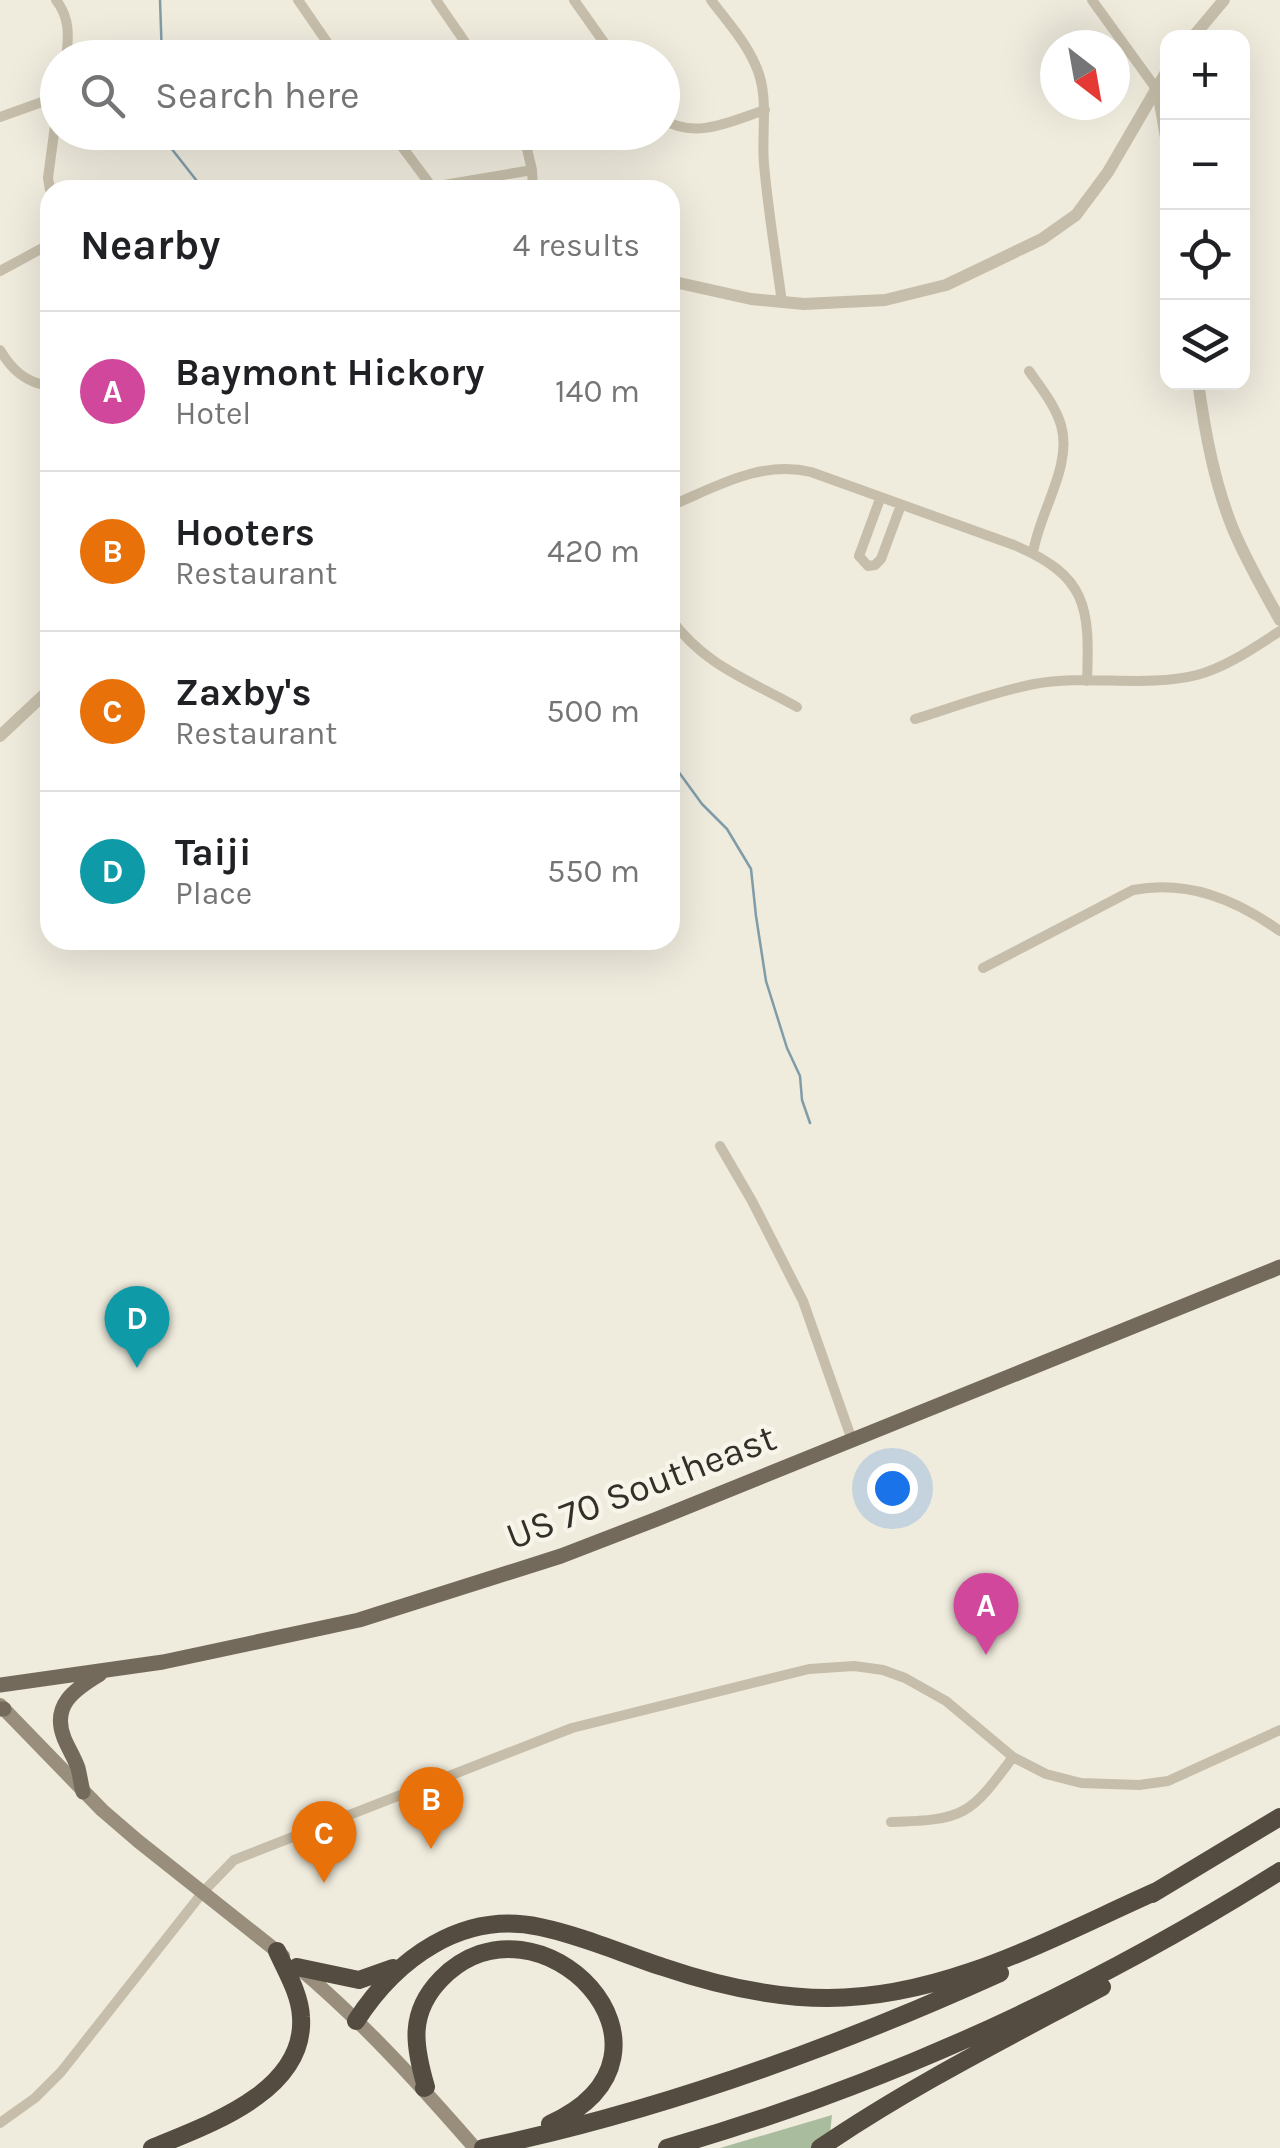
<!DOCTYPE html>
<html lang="en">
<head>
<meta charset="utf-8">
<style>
	body { margin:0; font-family:Karla,sans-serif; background:#f2f2f2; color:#202124 }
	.controls { position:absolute; right:30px; top:30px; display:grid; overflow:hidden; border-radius:20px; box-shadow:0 10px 40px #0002 }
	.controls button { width:90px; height:90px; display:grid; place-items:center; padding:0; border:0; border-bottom:2px solid #e0e0e0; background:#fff; color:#202124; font:50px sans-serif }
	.compass { position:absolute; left:1040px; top:30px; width:90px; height:90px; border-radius:50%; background:#fff; box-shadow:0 10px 40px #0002; rotate:149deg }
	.you { position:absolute; left:892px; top:1488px; width:35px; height:35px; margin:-25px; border:8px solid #fff; border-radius:50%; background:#1a73e8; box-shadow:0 0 0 15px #1a73e833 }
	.badge { display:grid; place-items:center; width:65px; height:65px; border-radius:50%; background:#d93025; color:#fff; font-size:32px; font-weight:700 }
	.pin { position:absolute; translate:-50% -82px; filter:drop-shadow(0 2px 5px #0008) }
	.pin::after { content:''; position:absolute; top:52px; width:35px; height:30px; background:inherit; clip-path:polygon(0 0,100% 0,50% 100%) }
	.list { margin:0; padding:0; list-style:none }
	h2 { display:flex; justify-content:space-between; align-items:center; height:130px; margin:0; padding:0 40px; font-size:42px }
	h2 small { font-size:32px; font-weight:400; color:#757577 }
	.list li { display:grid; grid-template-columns:65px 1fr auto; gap:30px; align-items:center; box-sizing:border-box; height:160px; padding:0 40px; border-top:2px solid #e0e0e0 }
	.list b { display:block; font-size:38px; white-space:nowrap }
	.list p { margin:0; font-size:32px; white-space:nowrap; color:#757577 }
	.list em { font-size:32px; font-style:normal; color:#757577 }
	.icon { flex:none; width:55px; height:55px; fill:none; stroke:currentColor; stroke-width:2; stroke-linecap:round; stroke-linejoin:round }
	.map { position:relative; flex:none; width:1280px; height:2148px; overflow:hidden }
	.search { position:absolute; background:#fff; box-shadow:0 10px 40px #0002; left:40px; top:40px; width:640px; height:110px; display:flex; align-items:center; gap:25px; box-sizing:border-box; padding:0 35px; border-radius:55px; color:#757577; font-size:38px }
	.panel { position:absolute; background:#fff; box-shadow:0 10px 40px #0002; left:40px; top:180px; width:640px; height:770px; border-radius:30px }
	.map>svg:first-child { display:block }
	.green { fill:#aabc9e }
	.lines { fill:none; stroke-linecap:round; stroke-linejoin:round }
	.stream { stroke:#7f9ca9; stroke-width:2.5 }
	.minor { stroke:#c6beaa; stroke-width:10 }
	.tertiary { stroke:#c6beaa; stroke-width:12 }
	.secondary { stroke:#998e7c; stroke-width:14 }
	.primary { stroke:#746a5c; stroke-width:15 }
	.motorway { stroke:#544c41; stroke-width:18 }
	.labels { text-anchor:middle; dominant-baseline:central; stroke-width:9; stroke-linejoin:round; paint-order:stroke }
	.street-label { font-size:38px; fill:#342f29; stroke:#f7f4e9 }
</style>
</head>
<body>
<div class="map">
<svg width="1280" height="2148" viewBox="0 0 1280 2148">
	<rect width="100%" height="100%" fill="#efebdd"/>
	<path class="green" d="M832 2115 829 2142 820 2148H720Z"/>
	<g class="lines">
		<path class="stream" d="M160 0 162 58
			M165 132 171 148 204 190
			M670 760 702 804 727 829 751 869 756 916 766 981 787 1048 800 1076 802 1100 810 1123"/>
		<path class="minor" d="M56 0C70 18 69 36 66 58
			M298 0 338 58
			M436 0 476 58
			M574 0 615 58
			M711 0C726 20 745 41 755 64 770 95 761 131 764 164 768 211 776 257 782 303
			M1092 0 1155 87
			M0 117 42 102 58 101
			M662 119C696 140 731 121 765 110
			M391 132 432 187 532 170
			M523 132 532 170 533 190
			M50 190 48 178 58 103
			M0 271 50 244
			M0 350C12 370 26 383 50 386
			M1029 371C1041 388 1055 405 1061 425 1073 466 1039 512 1033 553
			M880 499 859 556 868 566 875 565 881 559 901 505
			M670 506C716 487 760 460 811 472L1014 545C1087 576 1090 606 1087 681
			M670 618C705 666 747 679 797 707
			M915 719C954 707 993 692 1034 684 1087 674 1145 688 1197 675 1227 667 1255 647 1280 631
			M983 968 1133 890C1188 880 1235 899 1280 931
			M720 1146 752 1201 803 1301 852 1440
			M891 1822C965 1820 970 1815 1013 1757
			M0 2123 35 2098 61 2072 203 1892 234 1860 572 1728 809 1669 854 1666 883 1670 905 1678 946 1701 1013 1757 1046 1774 1081 1783 1139 1785 1168 1781 1280 1730"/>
		<path class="tertiary" d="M1192 38 1224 0
			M1155 87 1160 103 1168 149
			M670 281 751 299 804 304 885 300 946 285 1042 239 1076 215 1108 172 1168 69
			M1198 382C1205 432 1214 482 1233 529 1246 560 1263 590 1280 620
			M0 736 50 689"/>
		<path class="secondary" d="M0 1705 102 1810 138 1841 283 1956
			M300 1969C364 2023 420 2085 475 2148"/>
		<path class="primary" d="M0 1685 163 1662 359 1620 561 1556 657 1519 1280 1267
			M0 1709H4
			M83 1792C81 1784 80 1776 78 1768 74 1757 68 1748 64 1738 51 1705 75 1689 100 1674"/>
		<path class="motorway" d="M1152 1894 1280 1817
			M297 1967 359 1980 393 1968
			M356 2021C396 1959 462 1910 540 1927 583 1936 623 1954 663 1967 716 1985 772 1998 828 1998 946 1998 1053 1937 1159 1890
			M424 2088 426 2087C414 2046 408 2013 441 1979 538 1880 706 2053 550 2124
			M152 2148C207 2125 306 2092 301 2017 300 1994 286 1971 277 1951
			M483 2148C662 2111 834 2048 1000 1973
			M667 2148C883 2086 1090 1991 1280 1871
			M820 2148C909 2087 1007 2038 1102 1987"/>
	</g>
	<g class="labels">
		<g class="street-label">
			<text transform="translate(641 1487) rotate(-21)">US 70 Southeast</text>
		</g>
	</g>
</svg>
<div class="controls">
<button>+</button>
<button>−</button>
<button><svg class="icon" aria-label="locate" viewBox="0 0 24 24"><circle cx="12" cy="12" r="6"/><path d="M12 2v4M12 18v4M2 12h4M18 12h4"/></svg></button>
<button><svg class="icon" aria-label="layers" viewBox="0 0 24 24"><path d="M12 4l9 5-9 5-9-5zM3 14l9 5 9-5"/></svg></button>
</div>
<svg class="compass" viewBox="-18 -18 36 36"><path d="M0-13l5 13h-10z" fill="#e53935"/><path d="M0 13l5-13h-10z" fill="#757577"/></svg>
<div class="you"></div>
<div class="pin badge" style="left:986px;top:1655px;background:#d1479c">A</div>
<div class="pin badge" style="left:431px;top:1849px;background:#e8710a">B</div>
<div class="pin badge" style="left:324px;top:1883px;background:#e8710a">C</div>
<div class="pin badge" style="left:137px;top:1368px;background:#0f9aa8">D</div>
<div class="search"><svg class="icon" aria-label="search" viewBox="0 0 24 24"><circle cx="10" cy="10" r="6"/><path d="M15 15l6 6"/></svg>Search here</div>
<section class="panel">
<h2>Nearby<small>4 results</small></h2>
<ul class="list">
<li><span class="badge" style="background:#d1479c">A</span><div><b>Baymont Hickory</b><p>Hotel</p></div><em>140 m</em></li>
<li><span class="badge" style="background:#e8710a">B</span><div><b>Hooters</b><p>Restaurant</p></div><em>420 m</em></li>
<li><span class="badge" style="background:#e8710a">C</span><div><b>Zaxby's</b><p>Restaurant</p></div><em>500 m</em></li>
<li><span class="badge" style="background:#0f9aa8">D</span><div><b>Taiji</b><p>Place</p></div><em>550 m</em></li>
</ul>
</section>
</div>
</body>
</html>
